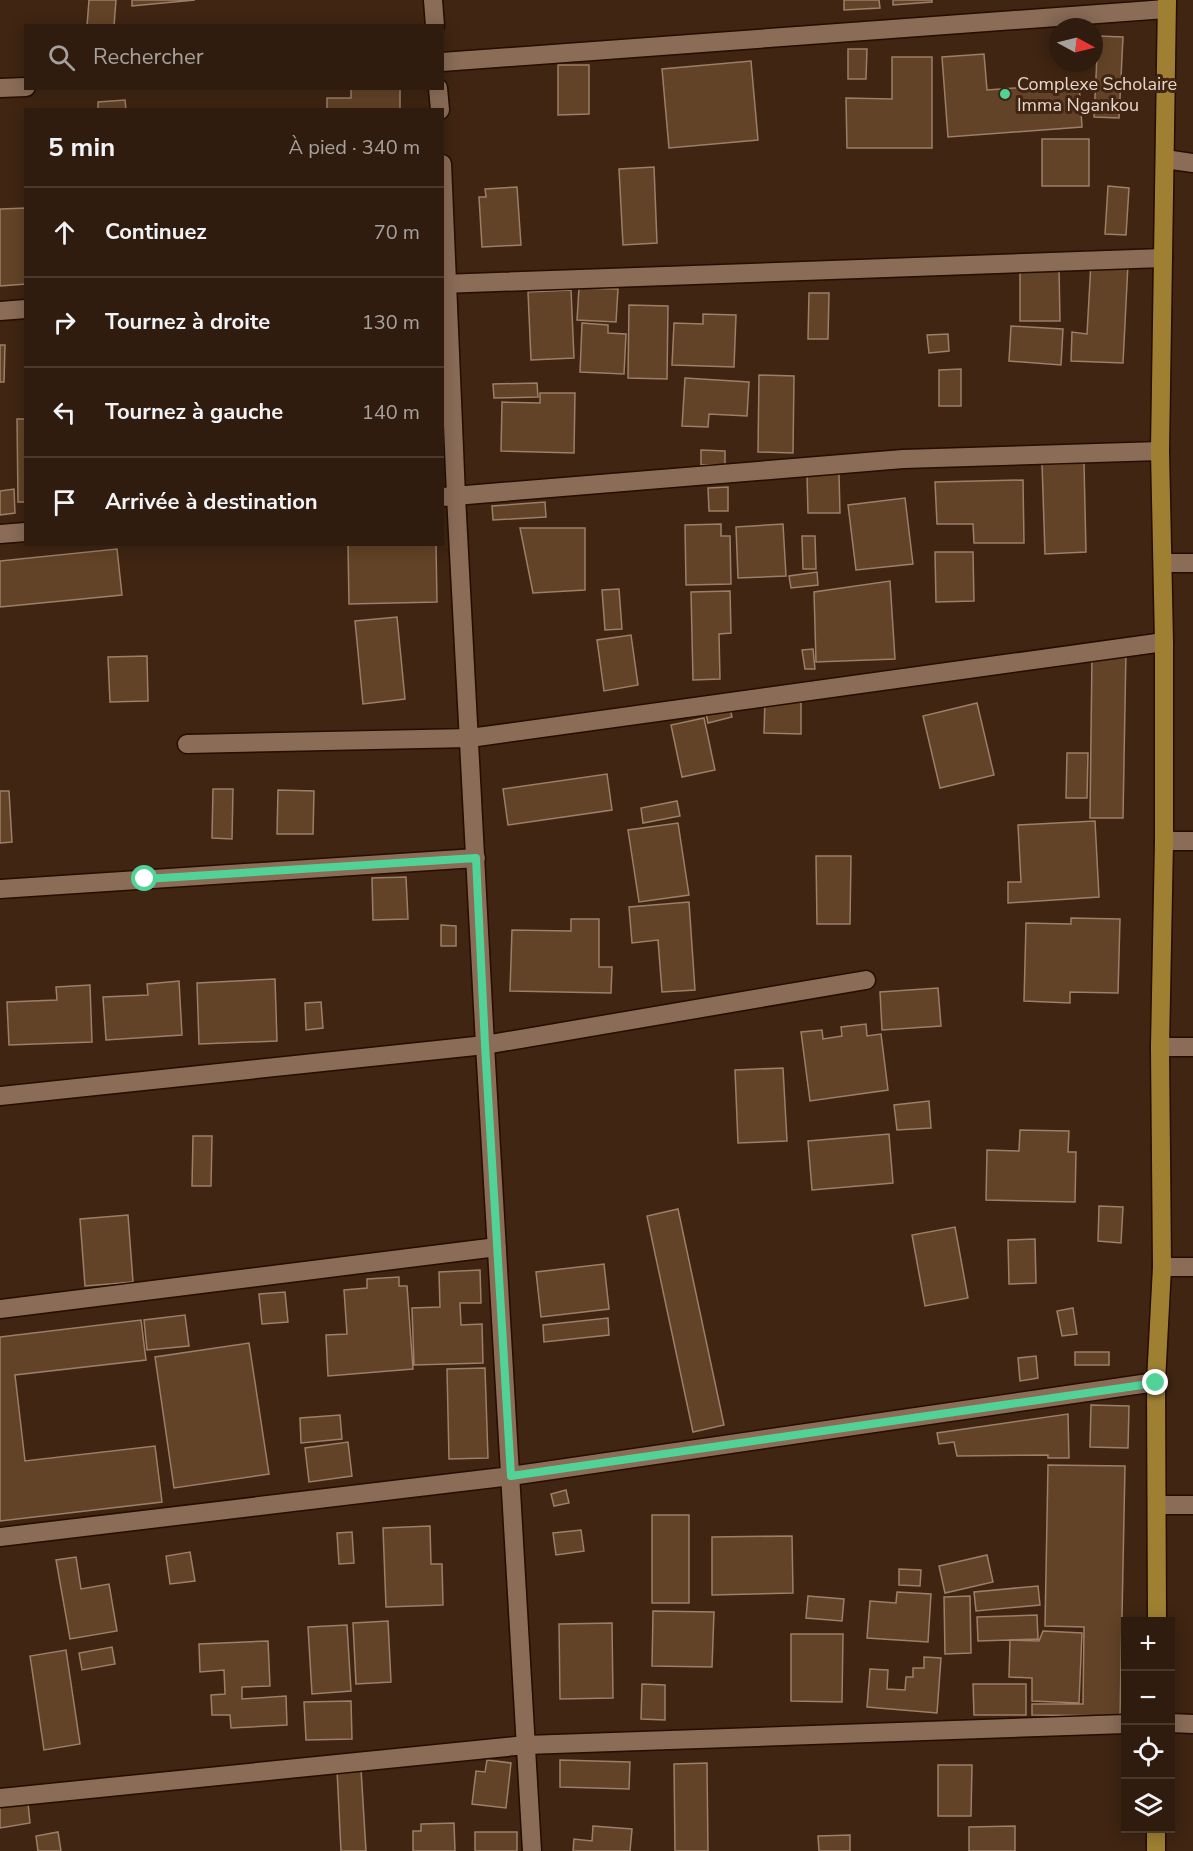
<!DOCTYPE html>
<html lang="fr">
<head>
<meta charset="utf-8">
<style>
	body { margin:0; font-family:"Nunito Sans",sans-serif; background:#372517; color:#f1f3f6 }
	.controls { position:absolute; right:18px; bottom:18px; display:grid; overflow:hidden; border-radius:0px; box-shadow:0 3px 15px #0003 }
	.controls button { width:54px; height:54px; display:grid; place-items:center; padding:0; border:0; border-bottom:2px solid #4a3a2e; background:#2f1c0e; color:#f1f3f6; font:30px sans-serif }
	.compass { position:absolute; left:1049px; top:18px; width:54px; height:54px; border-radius:50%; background:#2f1c0e; box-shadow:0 3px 15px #0003; rotate:97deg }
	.stop { position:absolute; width:18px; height:18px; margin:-14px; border:4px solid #51d398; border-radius:50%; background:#fff }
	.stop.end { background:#51d398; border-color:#fff; box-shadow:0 2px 6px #0008 }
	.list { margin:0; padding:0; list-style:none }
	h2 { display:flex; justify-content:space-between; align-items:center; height:78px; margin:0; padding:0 24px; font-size:26px }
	h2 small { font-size:20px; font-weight:400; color:#a7a19e }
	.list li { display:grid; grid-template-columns:39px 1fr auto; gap:18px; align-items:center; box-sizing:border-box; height:90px; padding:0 24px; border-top:2px solid #4a3a2e }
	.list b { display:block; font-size:22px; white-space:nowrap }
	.list em { font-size:20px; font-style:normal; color:#a7a19e }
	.icon { flex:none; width:33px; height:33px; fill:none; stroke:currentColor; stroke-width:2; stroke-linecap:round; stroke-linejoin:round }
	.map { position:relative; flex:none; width:1193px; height:1851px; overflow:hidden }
	.search { position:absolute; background:#2f1c0e; box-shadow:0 3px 15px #0003; left:24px; top:24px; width:420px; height:66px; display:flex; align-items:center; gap:15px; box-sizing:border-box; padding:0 21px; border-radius:0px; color:#a7a19e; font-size:22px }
	.panel { position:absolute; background:#2f1c0e; box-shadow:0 3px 15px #0003; left:24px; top:108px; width:420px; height:438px; border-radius:0px }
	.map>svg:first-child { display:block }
	.building { fill:#624327; stroke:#9c7f67; stroke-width:1.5 }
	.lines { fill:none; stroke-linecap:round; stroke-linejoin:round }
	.minor-casing { stroke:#250d00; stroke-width:21 }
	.trunk-casing { stroke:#250d00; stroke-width:21 }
	.minor { stroke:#8a6c57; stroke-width:18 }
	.trunk { stroke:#9f8033; stroke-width:18 }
	.route { stroke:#51d398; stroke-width:8 }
	.poi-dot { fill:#51d398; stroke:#3f2512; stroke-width:2 }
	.labels { text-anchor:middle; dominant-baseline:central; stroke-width:6; stroke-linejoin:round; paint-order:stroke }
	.poi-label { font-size:18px; fill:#e7d6ca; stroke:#3f2512; text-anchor:start }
</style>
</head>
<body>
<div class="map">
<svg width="1193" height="1851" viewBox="0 0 1193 1851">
	<rect width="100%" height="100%" fill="#3f2512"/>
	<path class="building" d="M89 0H116L114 26H87Z
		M132 0H195L132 6Z
		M844 0H879L880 8 844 10Z
		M893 0H932V2L893 5Z
		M1098 36 1123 37 1119 118 1094 117Z
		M848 49H867L866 79H848Z
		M984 54 987 90 1079 83 1082 127 948 137 942 57Z
		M892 57H932V148H847L846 98 892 99Z
		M751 61 758 140 669 148 662 69Z
		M558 65H589V114L558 115Z
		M351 88H400V110H327V98H351Z
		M125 100 126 110H98V102Z
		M1042 139H1089V186H1042Z
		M654 167 657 243 623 245 619 169Z
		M1108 186 1129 188 1126 235 1105 234Z
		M517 187 521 245 482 247 479 197H486L485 189Z
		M26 208V284L0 286V209Z
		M1091 262 1128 264 1123 363 1071 361 1072 332 1087 334Z
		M1059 266 1060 321H1020V267Z
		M579 288 618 289 616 322 577 320Z
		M571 290 574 358 531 360 528 292Z
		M809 293H829L828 339H808Z
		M629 305 668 306 667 379 628 378Z
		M703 314 736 315 734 367 672 365 674 323 703 324Z
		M582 323 608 325V333L626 334 624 374 580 372Z
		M1011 326 1063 329 1061 365 1009 361Z
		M948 334 949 351 929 353 927 335Z
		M0 345H5L4 382H0Z
		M961 369V406H939V370Z
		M759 375 794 376 793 453 758 452Z
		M685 378 749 382 747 416 709 414 708 427 682 426Z
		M537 383 538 397 494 398 493 384Z
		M540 393H575L574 453 501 451 502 402 540 403Z
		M17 419H26V502H18Z
		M701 450 725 451V465H701Z
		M1084 463 1086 552 1045 554 1042 464Z
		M839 474 840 513H808L807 475Z
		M1023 480 1024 543H974L973 524H937L935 482Z
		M728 487V511H709L708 488Z
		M14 489 15 513 0 515V491Z
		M905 498 913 564 856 570 848 505Z
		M545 502 546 517 493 520 492 506Z
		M721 524V536H730L731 584 686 585 685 525Z
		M783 524 786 576 738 578 736 527Z
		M520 528H585V590L533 593Z
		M802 536H815L816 569H803Z
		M348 544H436L437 602 349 604Z
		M117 549 122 595 0 607V561Z
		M935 552H973L974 601 936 602Z
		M817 572 818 585 791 588 789 576Z
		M890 581 895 659 816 662 814 592Z
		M619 589 622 629 605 630 602 590Z
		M730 591 731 633 719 634 720 679 693 680 691 592Z
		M397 617 405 699 363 704 355 621Z
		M631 635 638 685 604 691 597 640Z
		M813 649 815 669H805L802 650Z
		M1126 650 1123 818H1090L1092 655Z
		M147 656 148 701 110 702 108 657Z
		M765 699H801V734L764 733Z
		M977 703 994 775 940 788 923 716Z
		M729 704 732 717 708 723 705 709Z
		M704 718 715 770 682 777 671 725Z
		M1067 753H1088L1087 798H1066Z
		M607 774 612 810 508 825 503 789Z
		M213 789H233L232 839 212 838Z
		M278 790 314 791 313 834H277Z
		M0 791H9L12 842 0 843Z
		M677 801 680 816 643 823 641 808Z
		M1095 821 1099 897 1008 903V882H1021L1018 825Z
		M678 823 689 895 639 902 628 830Z
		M816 856H851L850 924H817Z
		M406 877 408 919 373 920 372 878Z
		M689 902 695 990 662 992 658 940 632 943 629 907Z
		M1071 918 1120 919 1118 993 1070 992V1003L1024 1001 1026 923 1071 924Z
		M571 919H599V967H612L611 993 510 991 512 930 571 931Z
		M441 925 456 926V946H441Z
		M275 979 277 1041 199 1044 197 983Z
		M179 981 182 1035 106 1040 103 997 148 995 147 984Z
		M90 985 92 1042 9 1045 7 1002 57 1000 56 987Z
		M938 988 941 1026 882 1030 880 992Z
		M321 1002 323 1028 306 1030 305 1003Z
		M866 1024 867 1036 881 1034 888 1090 810 1101 801 1032 822 1030 823 1039 842 1036 841 1027Z
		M783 1068 787 1141 738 1143 735 1070Z
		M929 1101 931 1128 897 1130 894 1105Z
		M1020 1130 1069 1131 1068 1152H1076L1075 1202 986 1200 987 1150 1019 1151Z
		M889 1134 893 1183 812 1190 808 1141Z
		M193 1136H212L211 1186H192Z
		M1099 1206 1123 1207 1121 1243 1098 1241Z
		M678 1209 724 1425 693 1432 647 1216Z
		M128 1215 133 1282 85 1286 80 1219Z
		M955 1227 968 1298 925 1306 912 1235Z
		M1035 1239 1036 1283 1009 1284 1008 1240Z
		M604 1264 609 1309 541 1317 536 1272Z
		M480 1270 481 1303H460L461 1325 482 1324 483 1363 414 1365 412 1308 440 1307 439 1272Z
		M399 1277V1286H407L413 1369 328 1376 326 1335 347 1334 344 1290 367 1288V1279Z
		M285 1292 288 1322 262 1324 259 1294Z
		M1073 1308 1077 1334 1062 1336 1057 1311Z
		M185 1315 189 1346 147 1350 144 1320Z
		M608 1318 609 1335 544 1342 543 1325Z
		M141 1320 146 1360 15 1375 25 1461 155 1446 162 1502 0 1521V1337Z
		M249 1343 269 1474 174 1488 155 1357Z
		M1075 1352H1109V1365H1075Z
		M1036 1356 1038 1378 1020 1381 1018 1358Z
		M485 1368 488 1458 449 1459 447 1369Z
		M1091 1405 1129 1406 1128 1448 1090 1447Z
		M1068 1414 1069 1458H1048V1455L957 1456 954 1442 939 1444 937 1433Z
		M340 1415 342 1439 301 1443 300 1418Z
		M348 1442 352 1476 309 1482 305 1448Z
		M1048 1465 1125 1466 1120 1716 1032 1715V1704H1083L1084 1627 1045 1626Z
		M566 1490 569 1503 554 1506 551 1494Z
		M652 1515H689V1603H652Z
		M430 1526 431 1564H442L443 1605 386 1607 383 1528Z
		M581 1530 584 1551 556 1555 553 1533Z
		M352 1532 354 1563 339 1564 337 1533Z
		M792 1536 793 1593 712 1595V1537Z
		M190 1552 195 1581 170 1584 166 1556Z
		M987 1555 993 1582 945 1593 939 1566Z
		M76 1557 81 1589 109 1584 117 1631 70 1639 56 1560Z
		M899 1569 921 1570 920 1586 899 1585Z
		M1038 1586 1040 1605 976 1611 974 1592Z
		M897 1592 931 1594 928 1642 867 1638 870 1601 896 1603Z
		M808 1596 844 1599 842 1621 806 1618Z
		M970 1596 971 1653 945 1654 944 1597Z
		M653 1611 714 1612 712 1667 652 1666Z
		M1037 1615 1038 1639 978 1641 977 1617Z
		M388 1621 391 1682 356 1684 353 1623Z
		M612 1623 613 1698 560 1699 559 1624Z
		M347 1625 351 1691 312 1694 308 1627Z
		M1043 1631 1082 1633 1079 1703 1032 1701V1678L1009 1677 1010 1640 1039 1641Z
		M791 1634H843L842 1702 791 1701Z
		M268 1641 270 1686 242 1687V1699L286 1696 287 1725 231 1728 230 1715H212L211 1695 225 1694 224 1670 200 1672 199 1644Z
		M112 1647 115 1664 82 1670 79 1653Z
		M66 1650 80 1744 44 1750 30 1656Z
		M924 1657 941 1658 937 1713 867 1707 870 1669 888 1670 887 1689 905 1690 906 1677H913V1668H924Z
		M642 1684 665 1685V1720L641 1719Z
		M973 1684H1026V1715H974Z
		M351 1701 352 1739 306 1740 304 1702Z
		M487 1760 511 1763 506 1808 472 1804 476 1771 485 1772Z
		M560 1760 630 1762 629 1789 560 1787Z
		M707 1763 708 1851H675L674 1764Z
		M938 1765H972L971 1816H938Z
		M361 1769 366 1851H341L337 1770Z
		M28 1803 30 1823 0 1828V1807Z
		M454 1823 455 1851H413V1831H421V1824Z
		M593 1826 632 1829 630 1851H573L574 1839 592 1841Z
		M1015 1826V1851H969V1827Z
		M58 1832 61 1851H38L36 1836Z
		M475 1832H517V1851H475Z
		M850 1835V1851H819L818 1836Z"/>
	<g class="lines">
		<g class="minor-casing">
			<path id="minor" d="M433 0 435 26
				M442 62 1166 9
				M0 88 26 87
				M438 88 440 110
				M1165 159 1193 163
				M442 164 456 496 485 1045 532 1851
				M442 284 1163 258
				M0 311 26 309
				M442 497 903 459 1160 451
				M0 534 26 532
				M1163 563H1193
				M187 744 470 738 1164 642
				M1164 841H1193
				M0 889 476 858
				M1160 1047H1193
				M0 1096 485 1045 866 980
				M1162 1267H1193
				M0 1309 497 1247
				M1157 1505H1193
				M0 1537 511 1476 1156 1382
				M1170 1723 1193 1724
				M0 1798 526 1745 1126 1724"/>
		</g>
		<g class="trunk-casing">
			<path id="trunk" d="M1157 1622 1156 1382 1162 1267 1160 1047 1164 841V642L1160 451 1167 0
				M1156 1828V1851"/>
		</g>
		<use href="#minor" class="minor"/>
		<use href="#trunk" class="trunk"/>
	</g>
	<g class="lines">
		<path class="route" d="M145 879 476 858 485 1045 511 1476 1156 1383"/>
	</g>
	<circle class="poi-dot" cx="1005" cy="94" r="6"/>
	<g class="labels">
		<g class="poi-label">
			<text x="1017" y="84">Complexe Scholaire<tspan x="1017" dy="21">Imma Ngankou</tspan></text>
		</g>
	</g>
</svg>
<div class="controls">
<button>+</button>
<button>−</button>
<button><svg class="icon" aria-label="locate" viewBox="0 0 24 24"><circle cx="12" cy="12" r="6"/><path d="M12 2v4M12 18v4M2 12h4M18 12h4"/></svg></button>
<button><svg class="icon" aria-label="layers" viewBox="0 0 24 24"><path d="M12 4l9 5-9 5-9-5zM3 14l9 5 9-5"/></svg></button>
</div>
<svg class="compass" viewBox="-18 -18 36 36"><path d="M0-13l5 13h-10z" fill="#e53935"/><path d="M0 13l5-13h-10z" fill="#a7a19e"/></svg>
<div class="stop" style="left:145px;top:879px"></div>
<div class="stop end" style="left:1156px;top:1383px"></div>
<div class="search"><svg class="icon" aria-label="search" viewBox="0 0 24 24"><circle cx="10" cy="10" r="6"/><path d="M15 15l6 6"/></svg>Rechercher</div>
<section class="panel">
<h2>5 min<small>À pied · 340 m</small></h2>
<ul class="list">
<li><svg class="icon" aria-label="ahead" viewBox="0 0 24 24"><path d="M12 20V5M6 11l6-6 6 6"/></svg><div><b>Continuez</b></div><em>70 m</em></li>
<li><svg class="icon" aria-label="right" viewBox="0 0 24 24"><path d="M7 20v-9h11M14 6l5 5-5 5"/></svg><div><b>Tournez à droite</b></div><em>130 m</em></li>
<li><svg class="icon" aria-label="left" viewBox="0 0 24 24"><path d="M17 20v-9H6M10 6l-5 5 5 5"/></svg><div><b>Tournez à gauche</b></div><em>140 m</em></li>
<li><svg class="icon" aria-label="arrive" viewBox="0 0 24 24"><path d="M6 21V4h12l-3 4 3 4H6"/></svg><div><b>Arrivée à destination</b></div></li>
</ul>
</section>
</div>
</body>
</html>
